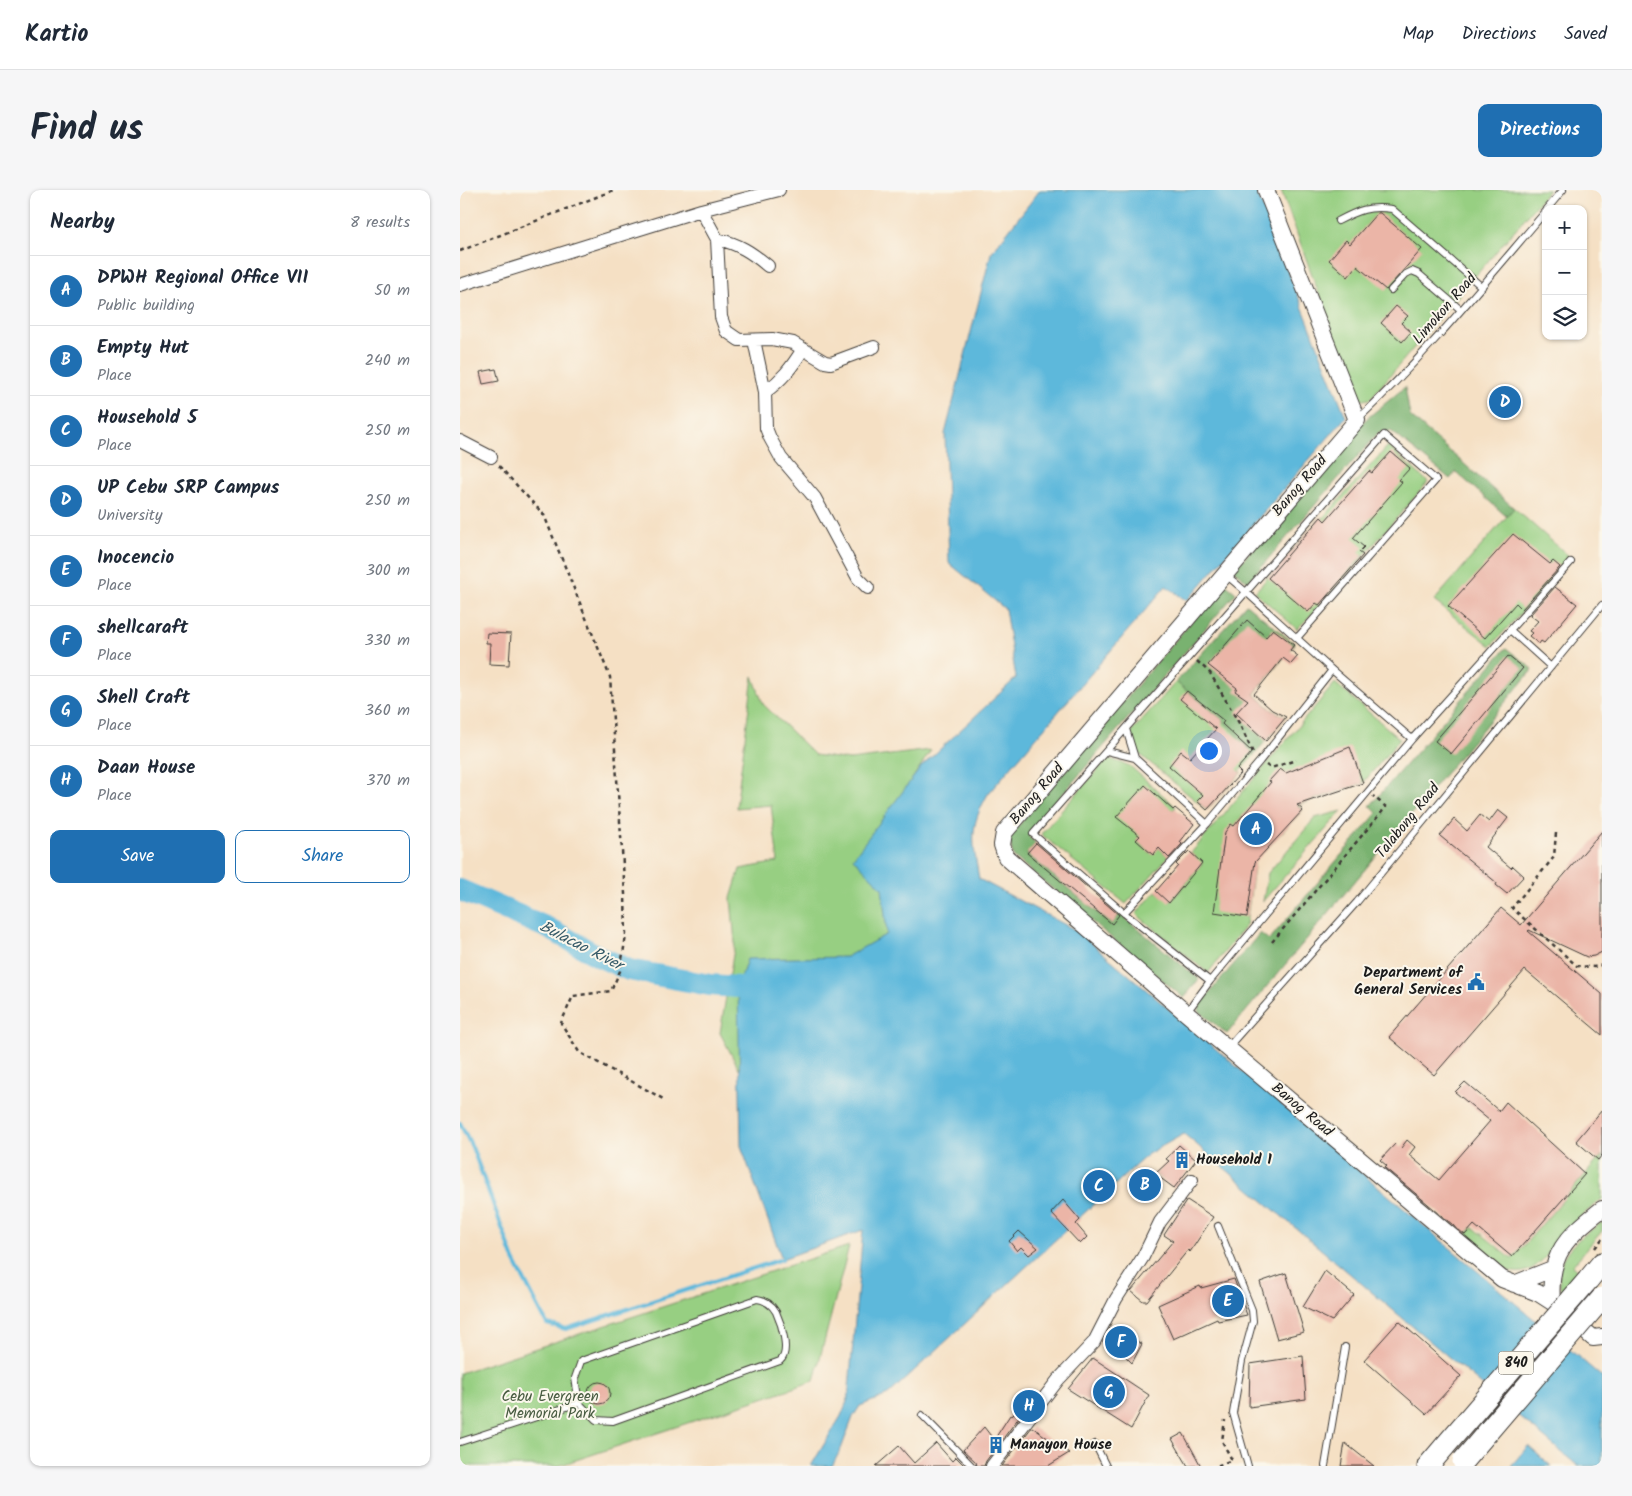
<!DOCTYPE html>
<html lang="en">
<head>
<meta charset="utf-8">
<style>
	body { margin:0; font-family:Kalam,sans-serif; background:#f6f6f7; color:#1f2937 }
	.controls { position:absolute; right:15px; top:15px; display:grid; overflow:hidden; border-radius:10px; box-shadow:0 1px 4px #0004 }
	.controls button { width:45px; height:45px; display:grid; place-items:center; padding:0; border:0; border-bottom:1px solid #e0e1e3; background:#fff; color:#1f2937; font:25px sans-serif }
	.you { position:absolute; left:748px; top:560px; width:18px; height:18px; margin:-12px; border:4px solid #fff; border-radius:50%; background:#1a73e8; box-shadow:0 0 0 8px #1a73e833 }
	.badge { display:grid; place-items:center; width:32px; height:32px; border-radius:50%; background:#1f6fb2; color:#fff; font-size:16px; font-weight:700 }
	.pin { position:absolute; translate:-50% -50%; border:2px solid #fff; box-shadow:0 1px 5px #0006 }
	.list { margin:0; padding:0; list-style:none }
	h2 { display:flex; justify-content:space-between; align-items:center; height:65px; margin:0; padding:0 20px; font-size:21px }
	h2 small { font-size:16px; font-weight:400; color:#747a83 }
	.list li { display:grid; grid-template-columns:32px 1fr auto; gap:15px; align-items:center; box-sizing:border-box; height:70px; padding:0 20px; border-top:1px solid #e0e1e3 }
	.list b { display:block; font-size:19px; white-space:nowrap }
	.list p { margin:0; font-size:16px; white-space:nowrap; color:#747a83 }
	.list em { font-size:16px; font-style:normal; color:#747a83 }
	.actions { display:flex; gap:10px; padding:15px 20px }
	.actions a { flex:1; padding:11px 0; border:1px solid #1f6fb2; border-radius:10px; text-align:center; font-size:18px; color:#1f6fb2 }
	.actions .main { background:#1f6fb2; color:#fff }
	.icon { flex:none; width:28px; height:28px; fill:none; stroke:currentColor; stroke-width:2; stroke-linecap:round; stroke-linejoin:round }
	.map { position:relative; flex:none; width:1142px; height:1276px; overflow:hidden; border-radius:10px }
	header { display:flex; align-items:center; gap:30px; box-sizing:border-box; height:70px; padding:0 25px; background:#fff; border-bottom:1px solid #e0e1e3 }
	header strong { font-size:24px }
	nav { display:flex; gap:28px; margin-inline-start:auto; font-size:18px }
	.intro { display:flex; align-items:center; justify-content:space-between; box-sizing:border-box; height:120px; padding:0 30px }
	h1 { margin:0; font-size:35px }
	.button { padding:12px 22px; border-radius:10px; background:#1f6fb2; color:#fff; font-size:18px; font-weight:700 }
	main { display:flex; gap:30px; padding:0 30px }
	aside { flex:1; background:#fff; border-radius:10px; box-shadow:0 1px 4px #0004 }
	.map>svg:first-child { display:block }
	.green { fill:#97cf82; stroke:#5a764f }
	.forest { fill:#79b270; stroke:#4a6746 }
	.water { fill:#5db8db; stroke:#3c6a7c }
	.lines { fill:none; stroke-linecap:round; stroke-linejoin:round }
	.stream { stroke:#5db8db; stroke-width:4 }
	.river { stroke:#5db8db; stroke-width:22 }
	.building { fill:#ebb5a7 }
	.service-casing { stroke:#3d3935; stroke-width:8 }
	.minor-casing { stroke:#3d3935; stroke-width:14 }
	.tertiary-casing { stroke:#3d3935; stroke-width:18 }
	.trunk-casing { stroke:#3d3935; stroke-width:23 }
	.path { stroke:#3d3935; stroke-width:2.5; stroke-dasharray:4 4; stroke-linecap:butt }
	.service { stroke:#fff; stroke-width:6 }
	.minor { stroke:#fff; stroke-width:12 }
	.tertiary { stroke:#fff; stroke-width:16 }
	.trunk { stroke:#fff; stroke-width:21 }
	.trunk-bridge-casing { stroke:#3d3935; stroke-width:23; stroke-linecap:butt }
	.trunk-bridge { stroke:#fff; stroke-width:21 }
	.labels { text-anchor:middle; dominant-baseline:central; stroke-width:4; stroke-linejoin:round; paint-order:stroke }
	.shield { fill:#fbf7ec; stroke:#5f5e5a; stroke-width:1 }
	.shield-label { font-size:14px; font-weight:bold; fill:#1c1c1c }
	.street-label { font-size:15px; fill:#1c1c1c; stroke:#fbf7ec }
	.poi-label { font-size:15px; font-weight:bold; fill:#1c1c1c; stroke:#fbf7ec; text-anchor:start }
	.park-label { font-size:15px; fill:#475b40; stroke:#fbf7ec }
	.water-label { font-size:16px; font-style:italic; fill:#365a68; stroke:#fbf7ec }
</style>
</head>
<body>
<header>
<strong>Kartio</strong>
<nav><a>Map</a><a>Directions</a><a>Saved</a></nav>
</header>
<div class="intro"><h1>Find us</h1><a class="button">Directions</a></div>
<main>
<aside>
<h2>Nearby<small>8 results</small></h2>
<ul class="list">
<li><span class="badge">A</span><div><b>DPWH Regional Office VII</b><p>Public building</p></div><em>50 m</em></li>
<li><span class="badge">B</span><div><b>Empty Hut</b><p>Place</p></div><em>240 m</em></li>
<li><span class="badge">C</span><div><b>Household 5</b><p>Place</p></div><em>250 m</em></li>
<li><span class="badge">D</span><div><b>UP Cebu SRP Campus</b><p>University</p></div><em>250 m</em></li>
<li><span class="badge">E</span><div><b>Inocencio</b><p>Place</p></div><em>300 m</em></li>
<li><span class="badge">F</span><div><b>shellcaraft</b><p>Place</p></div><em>330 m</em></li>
<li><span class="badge">G</span><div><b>Shell Craft</b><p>Place</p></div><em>360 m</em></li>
<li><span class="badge">H</span><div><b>Daan House</b><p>Place</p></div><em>370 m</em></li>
</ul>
<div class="actions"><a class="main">Save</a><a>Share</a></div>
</aside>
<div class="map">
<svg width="1142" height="1276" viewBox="0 0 1142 1276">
	<rect width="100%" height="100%" fill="#fbf7ec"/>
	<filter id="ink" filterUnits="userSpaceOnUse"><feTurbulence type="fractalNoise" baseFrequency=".02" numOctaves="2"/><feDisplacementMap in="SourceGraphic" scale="10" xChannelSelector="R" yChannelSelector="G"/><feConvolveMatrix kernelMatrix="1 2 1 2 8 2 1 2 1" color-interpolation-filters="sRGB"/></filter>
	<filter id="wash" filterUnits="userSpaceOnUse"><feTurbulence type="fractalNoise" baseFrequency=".0096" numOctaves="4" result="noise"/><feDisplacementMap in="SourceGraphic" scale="20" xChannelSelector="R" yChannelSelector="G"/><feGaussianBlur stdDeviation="1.12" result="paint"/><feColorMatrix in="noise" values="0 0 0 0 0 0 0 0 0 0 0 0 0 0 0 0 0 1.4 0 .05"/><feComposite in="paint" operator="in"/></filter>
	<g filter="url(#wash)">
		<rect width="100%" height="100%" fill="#f5e0c4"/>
		<path class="green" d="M821 0H1089L910 209 903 210 897 208Z
			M928 256 968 292 860 416 837 439 795 402 861 327 863 328Z
			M1054 318 1111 368 1031 456 974 411Z
			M293 486 303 514 355 565 390 570 471 560 406 660 441 729 299 916 260 843 275 753 271 708 280 679 318 672 311 615 276 618Z
			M716 492 764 531 794 565 780 581 781 583 747 620 676 561 670 543Z
			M875 493 940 549 903 593 838 615 843 620 800 666 796 662 786 735 748 783 676 724 696 701 710 712 742 674 731 663Z
			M648 568 670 576 716 617 676 650 692 664 699 658 708 667 666 714 581 644Z
			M882 621 803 711 808 683 855 628Z
			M1142 965V1009C1131 1019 1117 1028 1107 1039 1091 1056 1077 1092 1046 1080 1035 1076 1015 1056 1004 1047L1013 1037 1052 1069Z
			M1142 1032V1041L1112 1076 1119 1082 1101 1102C1093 1064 1115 1052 1142 1032Z
			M389 1056 354 1191 98 1276H0V1183Z"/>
		<path class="forest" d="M945 197 950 226 1054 318 1046 326 996 282 990 289 931 241 918 243 788 392 774 380 905 230Z
			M764 393 776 403 569 643V647L576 653 567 664 651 734 660 724 739 789 724 808 553 666 550 651 553 642Z
			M786 414 835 454 794 504 812 520 826 527 794 565 764 531 716 492Z
			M1046 458 1073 479 767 844 739 821 740 814 800 743 809 750 917 623 910 616Z"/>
		<path class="water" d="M580 0H796L886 227 727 411 706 396 528 604C508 639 513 651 519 689L617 741 1142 1187V1276H1118L724 944 688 964 428 1205 400 1216 393 1227 381 1259 372 1276H351L381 1226 388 1209 403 1040 322 1069 281 956 278 797 287 769 386 767 427 744 422 698 393 668 461 577 556 488 545 419 489 373 485 244 531 63Z
			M1068 1256 1091 1276H1051Z"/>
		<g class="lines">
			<path class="stream" d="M0 933 12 957 54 1070 87 1134 106 1139 322 1069"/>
			<path class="river" d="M0 700 88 738 140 767 169 780 250 795 278 797"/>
		</g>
		<g id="blocks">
			<path class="building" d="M917 23H920L962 59 926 100 897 76 888 87 869 70 886 50 890 54Z
				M936 116 948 126 941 133 951 142 942 152 921 133Z
				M36 179 39 191 23 194 20 182Z
				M931 262 950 278 939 290 942 292 893 348 904 357 899 362 903 365 859 415 856 413 848 422 808 388 861 327 865 331 909 281 912 283Z
				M1053 344 1090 374 1093 371 1100 377 1062 419 1056 413 1025 448 988 416Z
				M1095 397 1117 414 1084 453 1081 451 1079 454 1069 446 1072 443 1069 441 1078 431 1070 425Z
				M787 430 806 447 813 439 834 455 830 460 838 466 831 474 823 468 794 504 812 520 826 527 806 551 776 523 788 510 775 501 777 498 748 475Z
				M27 443 51 444 49 475 29 474 30 453H26Z
				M1048 466 1063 478 991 564 975 551Z
				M727 501 764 531 762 534 792 562 777 579 781 583 747 620 737 611 743 605 709 576 721 561 730 568 756 539 720 509Z
				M890 557 903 593 837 615 843 620 795 672 787 727 754 722 765 642 771 634 774 636 811 592 809 591 820 579 826 583Z
				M685 595 713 620 715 618 734 634 720 652 722 654 709 668 699 658 693 665 676 650 680 646 656 627Z
				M1038 620 1048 628 1026 657 1051 678 1053 676 1064 686 1047 704 1036 695 1037 693 980 646 994 629 1007 641 1020 625 1029 632Z
				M1142 641V762L1134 766 1127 767 1069 740 1068 741 1142 804V845L1065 780 974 885 929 847 1041 718 1061 735Z
				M576 653 659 725 652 734 567 663Z
				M729 661 742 673 709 713 696 701 718 676 716 674Z
				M1005 892 1039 921 1046 912 1125 984 1052 1067 1014 1035 1005 1045 925 978 927 976 920 970 936 953 941 958 947 950 955 957 949 965 979 990 1030 931 995 902Z
				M1142 920V965L1138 970 1116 951Z
				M719 955 736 970 714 998 695 984 709 971 706 969Z
				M687 981 699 992 684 1009 670 998Z
				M641 985 648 992 639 1000 630 992Z
				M603 1010 620 1030 616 1034 627 1047 620 1054 591 1023Z
				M727 1010 753 1027 730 1062 728 1060 687 1111H683L671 1101 713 1051 704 1045Z
				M559 1041 578 1058 569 1065 561 1057 557 1061 549 1051Z
				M865 1081 894 1105 872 1131 843 1117Z
				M826 1083 844 1142 817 1149 800 1092Z
				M774 1089 787 1125 758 1131 757 1129 713 1149 698 1115 740 1096 741 1098Z
				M939 1131 1001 1186 966 1224 904 1170Z
				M651 1137 682 1154 672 1173 660 1161 643 1152Z
				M843 1166 846 1209 789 1217 790 1174Z
				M633 1168 689 1205 671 1239 608 1199Z
				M128 1203a11 11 0 1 1 22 0a11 11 0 1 1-22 0Z
				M569 1207 572 1210 526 1271 524 1276H517L516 1272 503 1260 524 1237 534 1250 550 1225 552 1226Z
				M572 1237 609 1263 588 1276H542Z
				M723 1243 741 1276H728L712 1249Z
				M476 1253 492 1271 496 1267 505 1276H416L439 1256 454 1273Z
				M885 1253 914 1276H881Z"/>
		</g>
	</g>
	<g filter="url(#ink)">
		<use href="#blocks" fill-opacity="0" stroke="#3d3935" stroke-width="1"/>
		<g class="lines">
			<g class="service-casing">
				<path id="service" d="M1087 19 1103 0
					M878 31C899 20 908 16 932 19L1022 97
					M931 100 946 84 952 81 959 84 1001 120
					M898 229C966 165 1025 92 1086 21
					M765 384 786 402 924 245 976 290 837 448
					M1050 440 1091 477
					M666 539 675 568
					M647 561 675 568 747 634
					M664 723 747 634 800 571 872 480
					M750 791 664 723 573 644 786 402 872 480 952 549
					M727 822 750 791 952 549 1111 372
					M768 857 897 712 1142 415
					M758 1036 792 1120 793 1131 782 1171 773 1223 788 1276
					M297 1109C305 1110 312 1115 316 1122 321 1133 331 1162 320 1171L153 1231 136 1230 119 1213 115 1188 121 1171Z
					M462 1225 512 1276
					M0 1252 119 1213
					M635 1254 646 1276
					M865 1276 885 1157"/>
			</g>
			<g class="minor-casing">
				<path id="minor" d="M241 20 257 49 261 127 266 141 279 150 312 149 333 153 365 172 371 173 414 157
					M257 49C279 54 291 62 308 76
					M0 95 241 20 319 0
					M294 150 305 202 306 238 310 248 321 268 355 308 398 388 408 398
					M305 202C322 190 332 177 343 159
					M0 251 31 267
					M532 1276 598 1190 634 1152 656 1109 683 1067 700 1032 732 990"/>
			</g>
			<g class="tertiary-casing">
				<path id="tertiary" d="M806 0 897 230 544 643 542 655 546 667 726 823 1042 1089 1078 1103 1092 1112 1133 1148 1142 1147
					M1054 1094 1092 1079
					M1092 1112C1088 1063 1107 1047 1142 1019"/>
			</g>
			<g class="trunk-casing">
				<path id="trunk" d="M1128 1090 1142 1073
					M968 1276 985 1256"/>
			</g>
			<path class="path" d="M0 61 154 0
				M39 276 84 325 150 487 165 704 166 746 160 781 151 801 113 806 101 833 119 862 205 910
				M737 471 750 483 779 533 794 565
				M806 575 811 578 836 570
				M1096 643 1094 667 1052 718 1117 776 1134 777 1142 775
				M812 752 926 617 913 606
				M1135 1058 1142 1049
				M760 1276 759 1275 772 1270 762 1251 765 1230"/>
			<use href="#service" class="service"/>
			<use href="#minor" class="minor"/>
			<use href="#tertiary" class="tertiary"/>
			<use href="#trunk" class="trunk"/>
			<g class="trunk-bridge-casing">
				<path id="trunk-bridge" d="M985 1256 1128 1090
					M1003 1271 1142 1108"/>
			</g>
			<use href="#trunk-bridge" class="trunk-bridge"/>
		</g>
	</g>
	<defs>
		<g id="civic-bare" transform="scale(1.35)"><path d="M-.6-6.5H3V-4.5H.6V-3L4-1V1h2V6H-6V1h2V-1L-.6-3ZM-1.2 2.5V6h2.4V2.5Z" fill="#1f6fb2" stroke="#fbf7ec" stroke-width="2.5" paint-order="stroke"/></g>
		<g id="building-bare" transform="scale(1.35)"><path d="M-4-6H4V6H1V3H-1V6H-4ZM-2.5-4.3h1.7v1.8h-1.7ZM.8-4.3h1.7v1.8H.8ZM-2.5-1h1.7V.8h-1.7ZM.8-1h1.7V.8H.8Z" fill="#1f6fb2" stroke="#fbf7ec" stroke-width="2.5" paint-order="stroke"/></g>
	</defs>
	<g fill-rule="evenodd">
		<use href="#civic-bare" x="1016" y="792"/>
		<use href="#building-bare" x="722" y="970"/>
		<use href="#building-bare" x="536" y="1255"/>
	</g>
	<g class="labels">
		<rect class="shield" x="1038.5" y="1161.5" width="35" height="23" rx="4"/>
		<g class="shield-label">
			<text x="1056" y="1173">840</text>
		</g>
		<g class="street-label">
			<text transform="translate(985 119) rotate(-49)">Limokon Road</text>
			<text transform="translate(840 296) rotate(-49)">Banog Road</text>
			<text transform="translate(577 604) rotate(-50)">Banog Road</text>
			<text transform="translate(948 631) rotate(-51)">Talabong Road</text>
			<text transform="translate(842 920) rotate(40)">Banog Road</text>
		</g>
		<g class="poi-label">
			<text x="1002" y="783" text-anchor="end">Department of<tspan x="1002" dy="17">General Services</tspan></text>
			<text x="736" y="970">Household 1</text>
			<text x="550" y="1255">Manayon House</text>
		</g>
		<g class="park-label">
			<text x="90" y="1207">Cebu Evergreen<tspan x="90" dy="17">Memorial Park</tspan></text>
		</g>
		<g class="water-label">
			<text transform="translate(121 756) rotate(27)">Bulacao River</text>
		</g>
	</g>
</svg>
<div class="controls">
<button>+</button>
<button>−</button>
<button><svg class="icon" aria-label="layers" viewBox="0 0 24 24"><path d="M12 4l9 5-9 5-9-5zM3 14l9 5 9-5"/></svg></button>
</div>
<div class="you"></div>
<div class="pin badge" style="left:796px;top:639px">A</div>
<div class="pin badge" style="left:685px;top:995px">B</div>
<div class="pin badge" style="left:639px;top:996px">C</div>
<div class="pin badge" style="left:1045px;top:212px">D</div>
<div class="pin badge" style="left:768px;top:1111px">E</div>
<div class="pin badge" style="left:661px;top:1152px">F</div>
<div class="pin badge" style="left:649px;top:1202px">G</div>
<div class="pin badge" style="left:569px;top:1216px">H</div>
</div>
</main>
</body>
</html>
